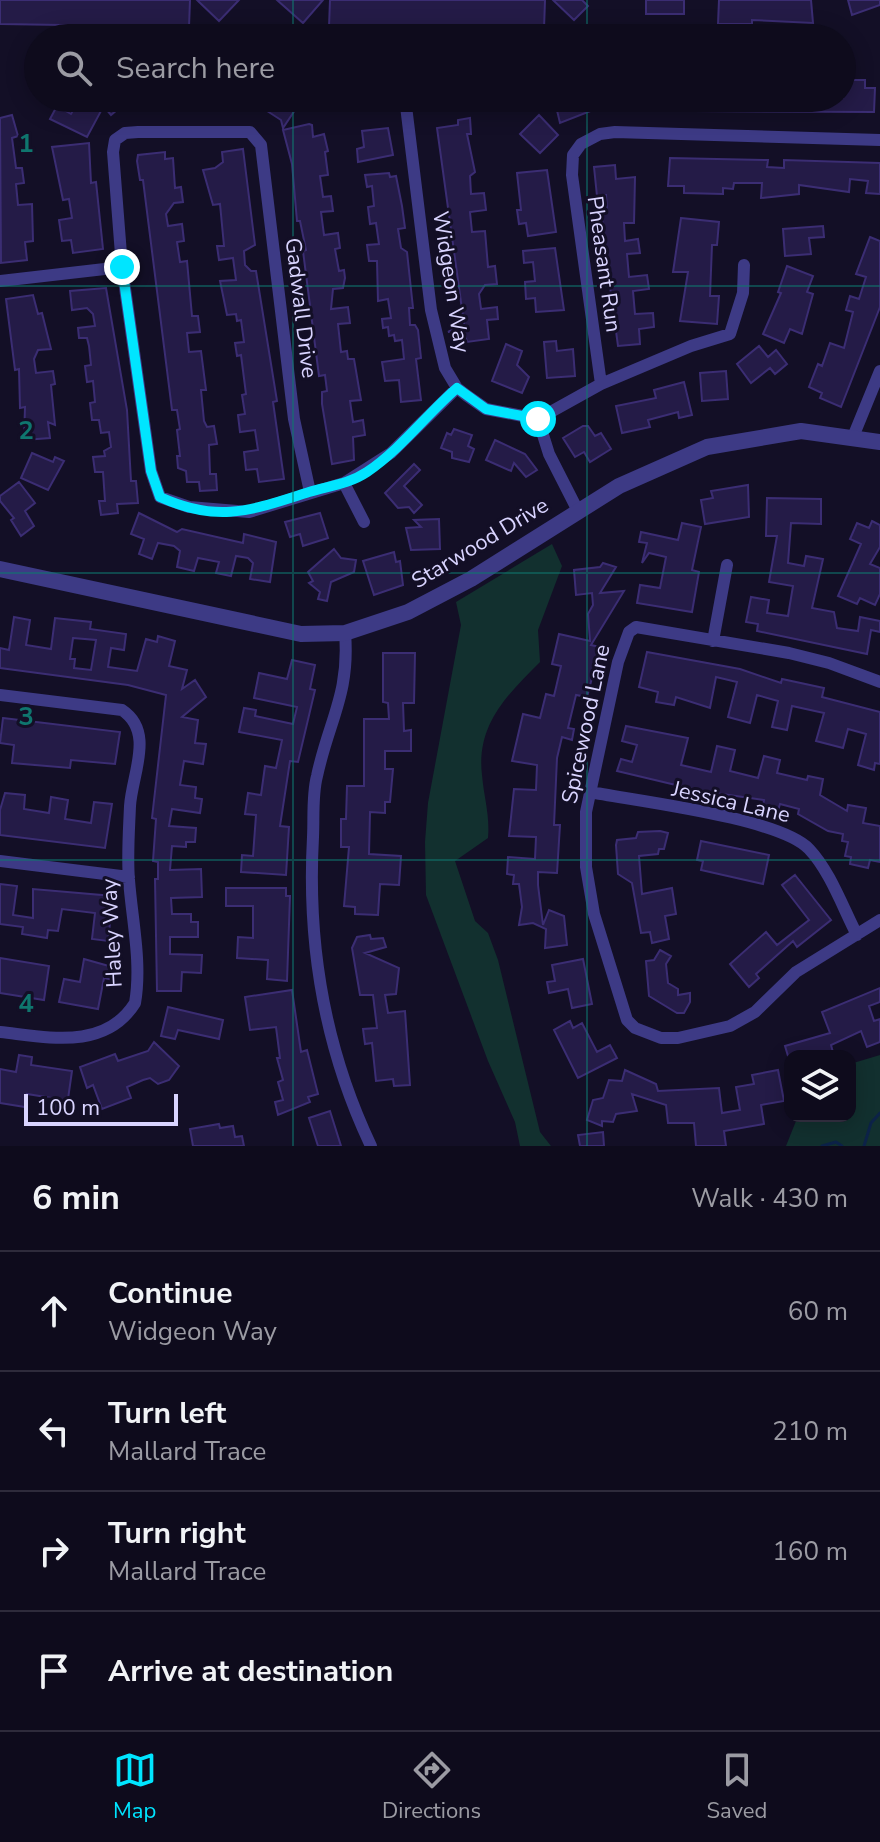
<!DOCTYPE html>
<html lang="en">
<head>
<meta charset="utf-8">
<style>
	body { margin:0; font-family:"Nunito Sans",sans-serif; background:#1c1929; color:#f1f3f6 }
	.controls { position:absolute; right:24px; bottom:24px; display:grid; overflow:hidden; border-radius:16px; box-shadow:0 4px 20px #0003 }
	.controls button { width:72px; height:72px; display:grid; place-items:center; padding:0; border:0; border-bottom:2px solid #2e2b3b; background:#0e0b1c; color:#f1f3f6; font:40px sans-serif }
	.scale { position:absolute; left:24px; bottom:20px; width:154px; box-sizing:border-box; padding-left:8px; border:4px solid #d9d4ff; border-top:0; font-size:22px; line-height:28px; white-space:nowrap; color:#d9d4ff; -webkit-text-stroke:6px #130f26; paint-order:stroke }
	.stop { position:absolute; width:24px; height:24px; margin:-18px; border:6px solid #00e5ff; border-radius:50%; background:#fff }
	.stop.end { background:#00e5ff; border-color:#fff; box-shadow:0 2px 8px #0008 }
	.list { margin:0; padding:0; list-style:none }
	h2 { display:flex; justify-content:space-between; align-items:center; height:104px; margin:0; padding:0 32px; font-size:34px }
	h2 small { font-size:26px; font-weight:400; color:#9b9ba3 }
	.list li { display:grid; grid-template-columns:52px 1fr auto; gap:24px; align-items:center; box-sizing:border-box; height:120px; padding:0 32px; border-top:2px solid #2e2b3b }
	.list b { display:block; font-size:30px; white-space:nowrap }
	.list p { margin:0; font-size:26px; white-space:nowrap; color:#9b9ba3 }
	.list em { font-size:26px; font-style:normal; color:#9b9ba3 }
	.icon { flex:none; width:44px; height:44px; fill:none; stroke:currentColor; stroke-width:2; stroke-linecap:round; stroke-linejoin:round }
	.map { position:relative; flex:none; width:880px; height:1146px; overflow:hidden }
	.search { position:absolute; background:#0e0b1c; box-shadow:0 4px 20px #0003; left:24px; right:24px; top:24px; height:88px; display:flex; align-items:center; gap:20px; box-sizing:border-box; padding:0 28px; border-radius:44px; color:#9b9ba3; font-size:30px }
	.sheet { height:584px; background:#0e0b1c }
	nav { display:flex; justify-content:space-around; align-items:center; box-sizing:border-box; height:112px; border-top:2px solid #2e2b3b; background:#0e0b1c; font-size:22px; color:#9b9ba3 }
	nav a { display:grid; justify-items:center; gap:4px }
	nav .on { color:#00e5ff }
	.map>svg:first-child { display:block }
	.green { fill:#12302f }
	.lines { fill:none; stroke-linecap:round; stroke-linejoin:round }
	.stream { stroke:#0c2248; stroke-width:3 }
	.building { fill:#241b47; stroke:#3b2d73; stroke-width:2; fill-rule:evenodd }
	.minor { stroke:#3d3a85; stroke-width:12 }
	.tertiary { stroke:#3d3a85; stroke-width:16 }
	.route { stroke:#00e5ff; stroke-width:10 }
	.grid { fill:none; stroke:#0f766e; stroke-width:2; stroke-opacity:0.55 }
	.labels { text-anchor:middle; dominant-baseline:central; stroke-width:6; stroke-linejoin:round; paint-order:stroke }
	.street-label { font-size:22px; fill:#d9d4ff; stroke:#130f26 }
	.grid-label { font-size:26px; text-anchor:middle; font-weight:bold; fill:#0f766e; stroke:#130f26; stroke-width:6; stroke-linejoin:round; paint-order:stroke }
</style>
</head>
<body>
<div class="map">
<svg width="880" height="1146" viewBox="0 0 880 1146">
	<rect width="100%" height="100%" fill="#130f26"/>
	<path class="green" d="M552 544 562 566 538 630 540 662C507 695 476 725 482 775 484 798 490 815 488 838L455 861 475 921 488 933 498 960 540 1132 551 1146H520L515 1122 488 1061 426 895 425 842 428 803 461 625 456 602Z
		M880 1055V1146H786L798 1116H850V1064Z"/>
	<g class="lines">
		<path class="stream" d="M822 1146 836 1142 842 1146
			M864 1146 871 1123 880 1113"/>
	</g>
	<path class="building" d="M0 0H190L189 27 0 24Z
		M197 0H239L219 21Z
		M277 0H323L303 23Z
		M330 0H545L544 29 329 27Z
		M553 0H582L588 6 574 20Z
		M646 0H684V14H646Z
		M719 0H811L813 23 752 20V24H718Z
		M848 0H880V5L852 15Z
		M844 80H865V88H875L874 112 694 111V98H843Z
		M97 98H131L111 115Z
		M164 98H194L193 106 164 105Z
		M215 98H243V106H214Z
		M267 98H303L283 128 281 120 261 107Z
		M570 98H620V111L593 110 560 123 555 102Z
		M655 98H677L678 109 655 110Z
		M80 99 101 111 87 137 50 119 57 106 71 114Z
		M12 115 18 136 12 138 16 168H22L24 183 16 184 18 205 32 204 33 241 25 242 27 260 1 263 0 118Z
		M539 115 558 135 540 153 520 134Z
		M470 118 471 134H467L475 172 470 176 471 194 484 193 486 210 470 212 472 232 485 231 488 267 495 266 497 284 485 285 479 294 481 309 497 307 498 319 487 320 489 339 467 342 464 331 448 332 464 324 437 128 458 125V120Z
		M309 124 312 125 313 137 324 134 328 151 325 152 328 175 320 176 323 197 331 196 333 211 321 212 324 235 338 233 340 248 335 249 339 271 344 270 345 278 343 288 333 289 331 309 348 307 350 323 338 324 341 352 347 351 348 359H354L361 400 350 401 353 422 363 420 365 435 353 437 354 460 332 464 322 404V392L327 391 325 375 319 376 303 251 306 250 300 221H297L292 164 283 130Z
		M388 128 393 155 358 162 357 149 364 147 362 131Z
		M89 143 91 183 96 182 103 249 73 253 71 240 62 241 59 220 72 218 69 199 63 200 52 147Z
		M243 149 255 245 244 251 245 265 251 271H256L277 401 273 402 284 479 259 482 257 469 246 470 244 452 258 450 255 430 240 432 238 415 245 414 242 395 246 394 241 355 237 356 235 343 244 342 241 320 237 321 236 314 227 315 220 281 236 280 233 258 219 260 217 246H224L220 204 213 205 203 170 215 168 223 162 222 152Z
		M165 152V159L173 158 175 188 181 187 183 202 174 203 166 214 168 226 182 224 184 241 177 242 180 262 187 261 192 316H198L200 332 187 333 189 352 201 351 206 390H201L204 421 207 427 214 426 217 444 209 445 210 474H216L217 490 200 491 199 482H187L186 471 178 468 177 456H180L177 430 180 429 177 410H172L143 180H140L137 161 138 155Z
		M670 158 768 160 767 167 784 168V160L880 163V194L866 193 868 181 850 179 849 192 799 185V194L761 198 762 183H734L733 189 723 188V194L684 193V186H668Z
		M615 165 616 179 635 177 634 223H624L625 241 638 239 640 253 627 254 629 277 647 275 649 289 633 291 635 314 653 313 654 327 639 329 640 344 618 346 603 235 602 211H607L606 195 597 196 594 167Z
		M547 170 556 232 528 236 526 223 519 224 517 210H521L517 173Z
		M389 173 390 177 396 176 402 206 405 228 398 229 401 248 407 252 413 308H409L410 325H415L418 330 421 358 416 359 421 400 401 402 399 380 385 381 382 362 404 359 402 340 395 341 394 335 389 336 388 327 383 328 382 319 391 318 388 299 378 301 377 261H369L367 245 379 244 376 223 370 224 368 207 374 206 372 186 367 187 365 175Z
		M681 218 719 222 717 245H712L710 296H719L717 324 680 321 688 272H673Z
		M823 226 824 237 809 238 811 254 785 256 783 229Z
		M870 237 880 241V307L841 407 820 398 822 393 809 387 818 364 822 366 830 343 844 348 853 312 846 310 850 296 859 299 866 277 856 274Z
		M555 248 564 310 536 312 535 298 526 299 525 282 535 281 533 262 524 263 523 251Z
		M787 266 813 276 807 292 813 294 802 334 790 329 784 343 763 334 781 293 778 292Z
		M106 288 127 410 131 481H136L138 503 117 504 118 513 101 515 99 501H105L103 472H95L93 457 105 456 104 451 111 447 109 432 101 433 99 420H92L90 403 95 402 93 381 87 382 85 366 91 365 89 346 87 338H79L78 328 95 326 93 314 87 308 72 310 70 291Z
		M33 295 38 314 42 313 51 349 38 350 34 359 36 373 53 371 55 384 51 385 55 425 48 422 50 438 24 440 25 407 20 408 19 369 15 370 6 299Z
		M556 341 557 351 573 349 575 376 547 378 544 342Z
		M506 344 522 351 517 365 529 377 522 393 492 381Z
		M759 346 768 357 776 350 787 364 775 374 770 368 751 383 737 364Z
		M726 371 728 399 702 401 700 373Z
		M684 382 692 415 679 418 678 412 648 420 650 427 622 433 616 406 656 398 654 390Z
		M583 426H588L595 436 601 433 611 449 590 462 584 452 575 457 563 438Z
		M454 429 472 435 468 446 474 449 469 462 452 458V452L441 448 447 433 451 435Z
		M495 440 525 454 537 470 526 477 514 463 511 471 486 460Z
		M32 453 53 462 55 457 64 461 48 490 21 478Z
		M414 464 420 470 404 486 422 505 414 513 409 507 398 508 385 493Z
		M19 482 35 503 25 511 34 526 21 536 11 520 14 518 0 501V496Z
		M748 485 749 517 705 524 701 500 713 498 711 491Z
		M767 498 821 499V524L791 523 788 563 804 566 806 556 823 559 812 608 834 612 837 628 858 631 860 617 880 621V632L871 630 867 654 757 631 758 624 746 622 751 597 769 600 767 613 788 616 793 586 769 582 777 536H766Z
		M139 513 177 532 182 529 243 543 244 534 276 542 270 582 250 579 253 563 248 558 236 556 231 576 216 573 219 562 198 558 194 571 177 567 180 551 174 546 158 543 152 559 139 554 144 539 131 534Z
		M320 513 328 538 303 546 300 534 290 537 285 522Z
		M439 519 440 549 411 550 406 528 421 527 414 520Z
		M872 521 880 525V547L870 564 880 568V594L875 605 860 598 857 604 838 596 861 544 850 539 857 523 869 528Z
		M682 523 701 527 692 570 699 572 692 612 637 603 640 585 660 588 666 557 649 553 642 563 647 543 639 542 641 532 678 540Z
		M334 549 341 558 356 560 354 572 331 582 327 601 318 599 320 592 309 583 313 581 308 572Z
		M394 552 396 562 400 561 403 585 374 595 363 561Z
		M603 563 616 567 600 593 624 591 591 645 600 647 587 697 576 695 568 728 574 729 572 740 562 737 557 758 554 825H560L557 873 538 872V885L543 925 549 910 564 916 567 945 545 948 546 929 533 923 519 925 522 907 519 884H513L514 875 507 874 508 857 535 859 536 837 509 836 514 789 536 790 537 765 512 761 523 714 540 718 546 694 554 696 561 666 552 664 559 634 590 641 588 614 593 605 592 593 576 595 574 570 600 567Z
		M14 617 30 620 26 645 51 649 55 618 91 622 90 629 126 634 124 650 111 648 108 667 137 671 146 639 157 642 158 636 175 641 169 666 187 670 182 689 195 680 206 697 182 717 198 720 195 743 206 744 203 764 184 761 180 785 196 787 195 798 202 799 200 813 172 809 169 826 196 828 195 842H186V847L172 846 170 870 201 869 202 897 171 898 172 914H191V922H198V937H170V954L202 955 201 973 182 972 181 991H157L155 879H158V862L153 861 156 819 152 818 166 695 128 685 0 668V648L9 650ZM73 638 96 640 91 670 74 668 75 659H70Z
		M647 652 740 669 781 683 782 679 824 688 822 697 880 712V764L875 763 874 770 858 765 866 734 848 729 843 748 816 741 824 713 792 706 787 730 772 727 778 701 757 695 750 723 728 717 737 682 716 677 710 708 676 697 674 705 656 702 658 692 639 687Z
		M383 653H415L414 703H403L404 731 411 730V751H385V769H393L390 802H385V813L370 812 369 854 401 856 399 885 380 884 378 915 355 914V907L344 906 349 847H341V819H346L347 786H364V719H389L388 703 383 702Z
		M292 660 315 665 310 689 315 690 298 762 290 761 280 826 289 827 286 875 241 872 242 855 253 856 256 815 245 814 248 793 261 795 265 766 276 768 282 740 239 732 244 708 256 710 255 716 293 724 297 707 254 698 259 673 287 679Z
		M3 718 120 732 115 764 71 760 70 768 12 763 14 745 0 743Z
		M626 726 688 738 681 765 711 772 717 746 735 750 730 771 758 778 764 756 780 760 777 773 807 780 808 776 823 779 820 795 847 811 848 805 866 808 863 823 880 826V862L870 860 868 868 850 864 851 857 845 856 848 842 842 841 843 834 828 831 798 814 799 809 780 804 777 814 762 811 764 800 701 791 617 771 621 759 632 762 637 745 622 741Z
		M5 793 25 795 24 809 49 813 51 797 68 800 65 819 91 823 94 802 112 804 105 848 0 835V810Z
		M660 831 668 833 664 849H659L658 854 639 856 642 894 672 888 676 914 665 916 669 939 652 943 650 932 641 933 632 883 618 874 616 845 617 840 636 838 638 832Z
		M701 841 769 855 763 884 701 870 703 861 697 860Z
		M795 875 831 920 797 947 793 941 756 974 759 978 749 987 730 964 766 932 777 945 809 920 782 885Z
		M0 884 17 886 13 915 33 918V889L113 896 108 941 92 939 95 913 62 909 58 931 48 930 47 938 22 934 23 927 0 924Z
		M226 888H286V896H290L287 981 267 979 268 960 237 958 238 937 253 938V906H226Z
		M370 935 371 939 383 938 386 947 365 953 399 968 396 994 385 995 388 1013 405 1011 410 1085 394 1086 393 1079 376 1081 372 1043 365 1044 363 1029 377 1028 373 995H360L352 948 357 937Z
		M660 950 671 956 666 964 668 983 678 989V995L690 993V1002L684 1013H677L649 996 646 961 654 960Z
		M0 958 49 966 44 1000 0 993Z
		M84 959 116 968 114 980 104 978 98 1009 59 1002 64 979 80 982Z
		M583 959 592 1004 572 1008 568 989 549 993 547 982 555 981 552 965Z
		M880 988V1002L869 1006 874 1021 880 1019V1042L867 1047 861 1031 831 1045 834 1056H788L785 1046 830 1033 822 1012Z
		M292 990 301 1052 307 1050 318 1094 308 1097 310 1102 278 1115 275 1102 283 1100 278 1082 283 1080 277 1058H280L276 1027 250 1030 245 997Z
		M168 1007 223 1020 219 1039 178 1030 175 1039 161 1036Z
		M570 1021 573 1028 582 1023 597 1052 610 1045 617 1058 578 1078 554 1030Z
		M154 1042 179 1066 169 1080 158 1084 150 1078 143 1080 127 1087 131 1098 102 1109 93 1085 87 1088 80 1067 115 1054 118 1061 148 1051Z
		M19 1055 32 1057 31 1065 72 1071 66 1113 50 1111 52 1098 27 1094 25 1107 0 1103V1069L16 1072Z
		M625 1070 656 1084 658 1091 719 1088 722 1113 740 1110 736 1087 754 1084 752 1075 778 1070 784 1101 761 1105 764 1124 724 1131 726 1146H696L694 1123H668L666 1105 632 1094 637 1111 616 1114 613 1122 602 1121V1126L587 1120 593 1100 603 1098 609 1080 622 1081Z
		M330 1111 341 1146H318L309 1118Z
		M219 1124 220 1128 233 1126 235 1137 242 1136 244 1146H193L190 1129Z
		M603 1132 604 1146H580L578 1135Z"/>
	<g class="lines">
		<path class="minor" d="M405 98 431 310 445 368 457 388 466 395 486 409 538 419 601 384 691 346 730 334 743 293 744 265
			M0 281 122 267
			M601 384 572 175 573 155 581 144 600 134 615 132 880 140
			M538 419 549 454 577 509
			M853 437 880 371
			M344 483 364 522
			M310 492 294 419 261 145 250 132H138L125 133 115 140 113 152 122 267 151 471 160 497 189 507 249 512 344 483 391 453 457 388
			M345 633C350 694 329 720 317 776 312 795 314 817 313 837 307 945 324 1047 371 1146
			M713 641 727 565
			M880 682 829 663 789 653 636 627 629 632 618 662 586 812V867L594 914 627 1020 635 1028 661 1038H678L730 1026 755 1012 796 972 880 920
			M0 695 122 710C155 732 132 774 130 806 129 831 127 856 129 880 132 920 142 963 135 1003 105 1051 47 1037 0 1032
			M590 792C637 801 780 818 809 849 830 871 843 908 857 935
			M0 861 129 877"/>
		<path class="tertiary" d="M0 569 301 634 345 633 408 612 471 579 619 486 707 447 801 431 880 442"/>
	</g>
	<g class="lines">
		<path class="route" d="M122 267 151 471 160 497C219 524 252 510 309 492 329 486 349 484 367 472 401 449 426 415 457 388L486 409 538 419"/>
	</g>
	<path class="grid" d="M293 0V38M587 0V38M293 98V1146M587 98V1146M0 286H880M0 573H880M0 860H880"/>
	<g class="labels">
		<g class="street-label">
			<text transform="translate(604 264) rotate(82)">Pheasant Run</text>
			<text transform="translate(451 282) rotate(81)">Widgeon Way</text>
			<text transform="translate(301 308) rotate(83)">Gadwall Drive</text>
			<text transform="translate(480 543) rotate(-31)">Starwood Drive</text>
			<text transform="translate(586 724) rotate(-78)">Spicewood Lane</text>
			<text transform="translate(731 802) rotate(13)">Jessica Lane</text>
			<text transform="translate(112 933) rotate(-93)">Haley Way</text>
		</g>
	</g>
	<g class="grid-label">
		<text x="26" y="152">1</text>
		<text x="26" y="439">2</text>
		<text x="26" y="725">3</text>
		<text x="26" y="1012">4</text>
	</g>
</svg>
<div class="controls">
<button><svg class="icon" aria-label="layers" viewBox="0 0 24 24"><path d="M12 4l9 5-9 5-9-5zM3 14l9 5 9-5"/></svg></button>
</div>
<div class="scale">100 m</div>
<div class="stop" style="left:538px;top:419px"></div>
<div class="stop end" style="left:122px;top:267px"></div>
<div class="search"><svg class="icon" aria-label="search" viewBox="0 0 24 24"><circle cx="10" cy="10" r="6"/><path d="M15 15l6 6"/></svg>Search here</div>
</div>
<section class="sheet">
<h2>6 min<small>Walk · 430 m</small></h2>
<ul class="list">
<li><svg class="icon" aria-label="ahead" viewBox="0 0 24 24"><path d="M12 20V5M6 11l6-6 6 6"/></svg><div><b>Continue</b><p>Widgeon Way</p></div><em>60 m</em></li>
<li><svg class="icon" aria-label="left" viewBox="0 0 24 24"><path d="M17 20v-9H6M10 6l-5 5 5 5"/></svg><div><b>Turn left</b><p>Mallard Trace</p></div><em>210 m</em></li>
<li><svg class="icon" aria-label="right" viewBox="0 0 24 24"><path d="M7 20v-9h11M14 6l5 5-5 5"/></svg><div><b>Turn right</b><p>Mallard Trace</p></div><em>160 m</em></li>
<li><svg class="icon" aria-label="arrive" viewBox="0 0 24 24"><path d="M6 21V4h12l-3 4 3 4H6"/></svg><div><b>Arrive at destination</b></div></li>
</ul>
</section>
<nav>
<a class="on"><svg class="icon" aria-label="map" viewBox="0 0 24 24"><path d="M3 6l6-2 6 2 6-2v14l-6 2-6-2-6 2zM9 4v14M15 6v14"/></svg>Map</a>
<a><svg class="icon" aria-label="directions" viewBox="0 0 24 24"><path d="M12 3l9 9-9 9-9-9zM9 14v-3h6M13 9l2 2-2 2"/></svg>Directions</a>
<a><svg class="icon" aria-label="saved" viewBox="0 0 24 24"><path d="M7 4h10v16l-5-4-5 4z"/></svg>Saved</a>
</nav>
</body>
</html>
